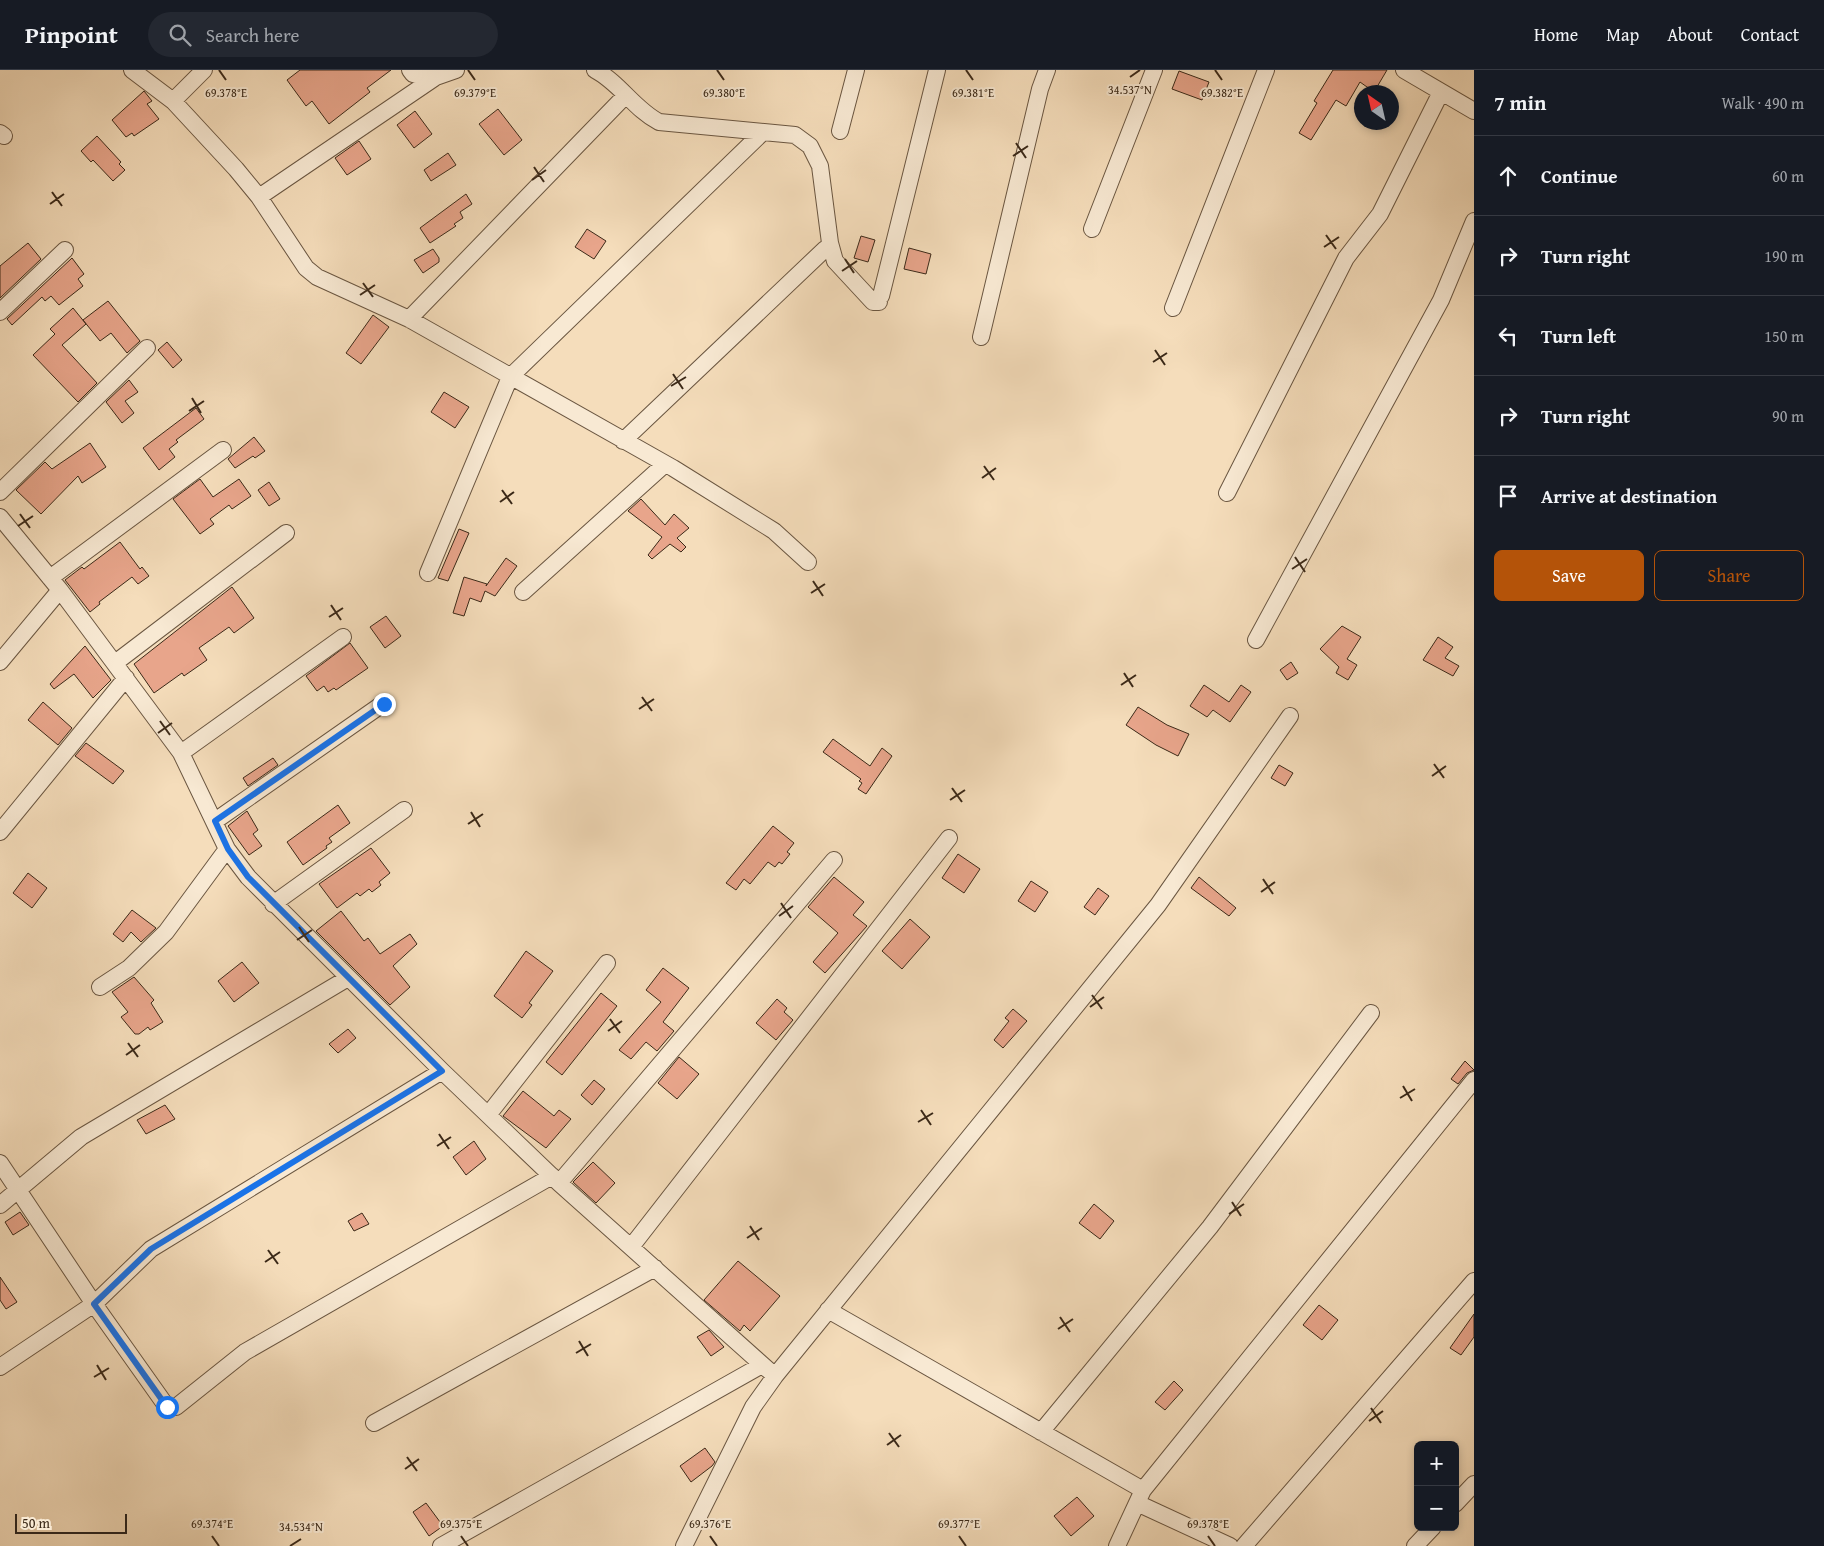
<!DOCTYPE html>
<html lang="en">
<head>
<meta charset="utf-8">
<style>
	body { margin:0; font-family:"Gentium Book Plus",serif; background:#242831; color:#f1f3f6 }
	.controls { position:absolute; right:15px; bottom:15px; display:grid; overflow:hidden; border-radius:8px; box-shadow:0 2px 8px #0003 }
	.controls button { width:45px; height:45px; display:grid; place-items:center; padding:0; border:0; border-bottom:1px solid #363941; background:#171b24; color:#f1f3f6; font:25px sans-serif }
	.compass { position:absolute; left:1354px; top:15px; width:45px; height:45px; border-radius:50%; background:#171b24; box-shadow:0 2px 8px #0003; rotate:326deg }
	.scale { position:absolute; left:15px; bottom:12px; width:112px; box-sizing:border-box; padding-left:5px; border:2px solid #3b2918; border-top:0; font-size:14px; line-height:18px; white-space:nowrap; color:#3b2918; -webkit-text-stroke:4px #f8e9d3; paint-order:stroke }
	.stop { position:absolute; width:15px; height:15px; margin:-11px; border:4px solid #1a73e8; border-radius:50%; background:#fff }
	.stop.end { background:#1a73e8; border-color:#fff; box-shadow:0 1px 5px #0008 }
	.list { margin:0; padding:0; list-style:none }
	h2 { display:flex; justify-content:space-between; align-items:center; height:65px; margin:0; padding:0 20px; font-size:21px }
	h2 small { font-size:16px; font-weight:400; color:#9ea1a6 }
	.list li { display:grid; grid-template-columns:32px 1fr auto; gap:15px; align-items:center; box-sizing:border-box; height:80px; padding:0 20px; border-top:1px solid #363941 }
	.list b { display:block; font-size:19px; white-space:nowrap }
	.list em { font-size:16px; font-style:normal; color:#9ea1a6 }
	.actions { display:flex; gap:10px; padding:15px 20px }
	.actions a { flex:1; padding:11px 0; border:1px solid #b45309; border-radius:8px; text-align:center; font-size:18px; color:#b45309 }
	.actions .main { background:#b45309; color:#fff }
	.icon { flex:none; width:28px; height:28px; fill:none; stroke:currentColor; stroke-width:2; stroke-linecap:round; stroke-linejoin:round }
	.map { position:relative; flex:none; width:1474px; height:1476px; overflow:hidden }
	header { display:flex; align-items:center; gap:30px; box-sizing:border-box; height:70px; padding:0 25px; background:#171b24; border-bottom:1px solid #363941 }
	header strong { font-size:24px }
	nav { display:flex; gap:28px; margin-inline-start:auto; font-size:18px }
	.search { width:350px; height:45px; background:#242831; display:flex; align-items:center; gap:12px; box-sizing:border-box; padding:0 18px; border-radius:28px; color:#9ea1a6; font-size:19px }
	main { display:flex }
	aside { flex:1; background:#171b24 }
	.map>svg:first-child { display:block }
	.building { fill:#e8a58b; stroke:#3b2918 }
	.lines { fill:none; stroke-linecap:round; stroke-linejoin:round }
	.minor-casing { stroke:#6a5641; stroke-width:18 }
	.minor { stroke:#f8e9d3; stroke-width:16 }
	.route { stroke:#1a73e8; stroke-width:6 }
	.ticks { fill:none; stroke:#3b2918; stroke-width:2 }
	.ticks-label { font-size:12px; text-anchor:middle; fill:#3b2918; stroke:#f8e9d3; stroke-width:4; stroke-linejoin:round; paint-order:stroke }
</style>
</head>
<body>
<header>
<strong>Pinpoint</strong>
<div class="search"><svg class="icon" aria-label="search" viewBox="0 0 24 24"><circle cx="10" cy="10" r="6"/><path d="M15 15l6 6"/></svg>Search here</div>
<nav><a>Home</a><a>Map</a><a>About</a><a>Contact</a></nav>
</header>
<main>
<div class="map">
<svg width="1474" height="1476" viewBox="0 0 1474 1476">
	<rect width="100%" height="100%" fill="#f5ddbb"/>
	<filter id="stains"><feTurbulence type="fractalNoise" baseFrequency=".004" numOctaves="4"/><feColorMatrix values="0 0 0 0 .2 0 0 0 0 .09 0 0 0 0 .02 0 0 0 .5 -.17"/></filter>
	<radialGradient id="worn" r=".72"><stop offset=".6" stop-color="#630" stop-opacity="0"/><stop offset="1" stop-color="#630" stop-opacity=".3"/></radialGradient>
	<path class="building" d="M300 0H391L367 18 370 22 329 54 312 31 306 36 287 10Z
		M1333 0H1387L1374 22 1360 12 1346 36 1336 30 1311 70 1299 63 1317 33 1314 31Z
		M1179 1 1209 12 1202 30 1172 19Z
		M144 21 152 31 147 34 159 49 134 66 132 63 126 67 112 50Z
		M498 39 522 70 504 85 479 54Z
		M415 41 432 64 414 78 397 55Z
		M97 66 121 92 119 94 125 100 113 111 93 90 91 92 81 81Z
		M359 71 371 89 347 105 335 88Z
		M448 83 456 95 431 111 424 100Z
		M466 124 472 134 460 142 463 148 454 154 456 156 430 173 420 158Z
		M587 159 606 171 594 189 575 177Z
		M861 166 875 170 868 192 854 188Z
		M28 173 41 189 0 228V196Z
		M909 178 931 184 926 204 904 199Z
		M433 179 439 188V192L423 203 414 190Z
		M72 188 84 204 78 209 83 216 59 235 51 226 45 231 42 227 12 255 7 249Z
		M108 231 140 271 127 283 111 263 100 271 83 250Z
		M73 238 86 254 62 275 97 313 78 332 33 285 55 264 50 259Z
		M373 245 389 257 361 294 346 283Z
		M167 272 182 290 173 298 158 280Z
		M129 310 138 322 125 331 134 343 122 353 106 332Z
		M444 322 469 337 455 358 431 342Z
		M196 338 204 349 176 370 178 372 169 379 175 387 159 400 143 378Z
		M254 367 265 381 255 388 253 386 235 398 228 389Z
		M90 373 106 397 82 413 78 406 41 444 16 420 45 392 52 399Z
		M200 409 213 427 239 409 251 426 232 439 229 435 210 449 214 454 200 464 173 429Z
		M269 412 280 429 269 436 258 420Z
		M641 429 665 455 674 444 689 458 677 468 686 477 681 482 670 474 652 489 648 485 662 467 628 441Z
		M459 459 469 463 448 511 438 508Z
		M120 472 140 499 142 497 149 506 138 514 132 507 99 532 100 534 90 542 65 510 82 497 84 499Z
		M506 488 517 496 495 526 485 521 481 532 470 528 464 546 453 543 464 507 487 514 486 516Z
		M232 517 254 548 234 563 229 557 199 578 207 590 184 606 182 603 154 623 134 594Z
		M386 546 401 566 385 578 370 557Z
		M1342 556 1361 567 1347 589 1357 595 1348 610 1336 603 1339 597 1320 579Z
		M1438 567 1453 577 1445 588 1459 596 1453 606 1423 590Z
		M350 573 368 598 336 620 334 618 328 622 324 616 317 621 306 606Z
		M85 576 111 610 93 628 74 604 54 619 50 614Z
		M1291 592 1298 603 1287 610 1280 600Z
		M1204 615 1229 632 1241 615 1251 622 1230 652 1213 640 1207 647 1190 636Z
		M43 632 72 658 58 675 28 650Z
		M1138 637 1167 655 1189 664 1178 686 1156 675 1126 655Z
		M833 669 870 696 882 678 892 686 866 724 858 719 862 713 859 711 861 709 823 682Z
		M86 673 124 701 113 714 75 686Z
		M273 688 278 695 248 716 243 708Z
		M1279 695 1293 703 1285 716 1271 708Z
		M338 735 350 753 329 768 332 772 326 776 327 778 303 795 287 772Z
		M247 741 258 760 253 764 262 776 249 785 228 756Z
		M773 756 794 773 787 782 790 784 782 794 779 792 775 797 768 792 750 814 744 809 736 820 726 813Z
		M371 778 390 803 379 812 381 815 372 822 369 819 360 826 357 823 337 838 319 814Z
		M958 784 980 799 964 823 942 808Z
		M28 803 47 818 32 838 13 823Z
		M834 807 864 832 853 845 867 856 825 903 813 892 838 863 808 837Z
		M1199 807 1236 838 1229 846 1191 818Z
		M1031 811 1048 822 1035 842 1018 831Z
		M1098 818 1109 826 1095 845 1084 837Z
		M132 840 156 858 141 872 131 862 123 872 113 864Z
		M341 841 364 871 368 868 380 884 410 864 417 874 393 896 410 917 390 935 316 861Z
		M910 849 930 867 902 899 882 881Z
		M526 881 553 901 529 933 532 935 522 948 494 926Z
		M242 892 259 913 234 932 218 911Z
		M663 898 689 918 663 952 674 961 657 981 646 972 631 989 619 980 661 932 646 920Z
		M134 907 154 930 151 933 163 952 150 960 148 957 139 964H135L121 947 128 942 112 922Z
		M601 923 617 936 562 1005 546 992Z
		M777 929 787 938 784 942 793 950 776 970 756 953Z
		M1013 939 1027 951 1003 978 994 970 1009 951 1005 948Z
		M348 959 356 968 338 983 329 974Z
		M679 987 699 1004 677 1029 658 1013Z
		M1465 991 1474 1000 1467 1003 1458 1014 1451 1009Z
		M594 1010 605 1019 592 1035 581 1025Z
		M523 1021 554 1046 559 1040 571 1049 546 1078 503 1046Z
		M165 1035 175 1049 146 1064 137 1050Z
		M474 1071 486 1089 466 1105 453 1087Z
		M593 1092 615 1113 596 1133 573 1112Z
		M1094 1134 1114 1151 1100 1169 1079 1153Z
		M20 1142 29 1155 13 1165 5 1152Z
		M362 1143 369 1154 354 1161 348 1151Z
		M738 1191 780 1226 750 1261 744 1255 740 1261 704 1230Z
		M0 1207 17 1232 6 1239 0 1230Z
		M1319 1235 1338 1250 1322 1270 1303 1255Z
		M1474 1244V1267L1461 1285 1450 1278Z
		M709 1260 724 1277 711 1286 697 1267Z
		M1174 1311 1183 1320 1165 1340 1155 1332Z
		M705 1378 715 1392 712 1396 691 1412 680 1396Z
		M1077 1427 1094 1446 1071 1466 1054 1446Z
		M426 1433 443 1456 429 1466 413 1442Z"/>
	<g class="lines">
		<g class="minor-casing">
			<path id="minor" d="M132 0 173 31 236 99 259 127 306 198 317 207 409 249 673 398 774 461 808 492
				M410 0 413 4 436 7 456 0
				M595 0C620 13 634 39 659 52L795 65 810 76 820 96 830 173 835 191 873 232H879
				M1404 0 1474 41
				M173 31 204 0
				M840 61 856 0
				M0 63 4 66
				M259 127 436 7
				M1092 159 1154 0
				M881 226 937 0
				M1173 238 1266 0
				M0 242 65 180
				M409 249 626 25
				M981 267 1040 19 1047 0
				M623 371 825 179
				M0 422 147 278
				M1227 423 1346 188 1380 144 1441 22
				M0 447 60 520 181 683 227 779 248 807 442 1001 559 1113 775 1306
				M428 503 510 307 763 62
				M50 508 223 380
				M523 522 665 394
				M1256 570 1441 230 1474 151
				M0 592 60 520
				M115 593 286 463
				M181 683 343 567
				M215 751 384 633
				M0 762 126 608
				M273 834 404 740
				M100 917 129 898 166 862 227 779
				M488 1045 607 893
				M0 1093 94 1234 167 1337H176L245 1282 552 1106
				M559 1113 834 790
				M0 1135 81 1067 348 908
				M631 1177 949 768
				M828 1240 1143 1420
				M0 1297 94 1234 151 1179 442 1001
				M374 1353 655 1198
				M1041 1362 1210 1157 1371 943
				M1137 1433 1230 1476
				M1455 1434 1474 1414
				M441 1476 762 1295
				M684 1476 753 1337 775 1306 1158 835 1290 646
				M1117 1476 1143 1420 1474 1010
				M1244 1476 1474 1211
				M1415 1476 1433 1457"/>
		</g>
		<use href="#minor" class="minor"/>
	</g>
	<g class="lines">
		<path class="route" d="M167 1337 94 1234 151 1179 442 1001 248 807 228 779 215 751 384 634"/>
	</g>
	<path class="ticks" d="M219 0 226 10M468 0 475 10M717 0 724 10M966 0 973 10M1215 0 1222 10M1130 7 1140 0M1016 73 1026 88M1013 86 1028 76M534 97 544 112M532 110 546 100M52 122 62 136M50 134 64 124M1326 165 1336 179M1324 177 1339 167M845 189 854 203M842 201 857 191M363 213 373 227M360 225 375 215M1155 280 1165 295M1153 292 1167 283M673 304 683 319M671 316 686 307M192 328 201 343M189 341 204 331M984 396 994 410M982 408 996 398M502 420 512 434M500 432 514 422M20 444 30 458M18 456 33 446M1295 487 1305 502M1292 499 1307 489M813 511 823 526M811 523 825 514M331 535 341 550M329 547 343 538M1124 603 1133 617M1121 615 1136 605M642 627 652 641M639 639 654 629M160 651 170 665M158 663 172 653M1434 694 1444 708M1432 706 1446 696M952 718 962 732M950 730 965 720M471 742 480 757M468 754 483 744M1263 809 1273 824M1261 822 1275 812M781 833 791 848M779 846 793 836M299 857 309 872M297 870 312 860M1092 925 1102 939M1090 937 1104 927M610 949 620 963M608 961 622 951M128 973 138 987M126 985 140 975M1403 1016 1412 1031M1400 1028 1415 1019M921 1040 931 1055M918 1052 933 1043M439 1064 449 1079M437 1076 451 1067M1232 1132 1241 1146M1229 1144 1244 1134M750 1156 759 1170M747 1168 762 1158M268 1180 278 1194M265 1192 280 1182M1060 1247 1070 1262M1058 1259 1073 1249M579 1271 588 1286M576 1283 591 1274M97 1295 106 1310M94 1307 109 1298M1371 1338 1381 1353M1369 1351 1383 1341M889 1363 899 1377M887 1375 901 1365M407 1387 417 1401M405 1399 419 1389M212 1466 219 1476M461 1466 468 1476M710 1466 717 1476M959 1466 966 1476M1208 1466 1215 1476M290 1476 301 1469"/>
	<g class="ticks-label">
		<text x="1130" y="24">34.537°N</text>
		<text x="226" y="27">69.378°E</text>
		<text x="475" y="27">69.379°E</text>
		<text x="724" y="27">69.380°E</text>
		<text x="973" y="27">69.381°E</text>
		<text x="1222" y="27">69.382°E</text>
		<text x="212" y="1458">69.374°E</text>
		<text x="461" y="1458">69.375°E</text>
		<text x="710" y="1458">69.376°E</text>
		<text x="959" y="1458">69.377°E</text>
		<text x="1208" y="1458">69.378°E</text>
		<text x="301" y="1461">34.534°N</text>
	</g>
	<rect width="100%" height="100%" filter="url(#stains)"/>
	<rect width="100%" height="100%" fill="url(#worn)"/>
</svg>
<div class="controls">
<button>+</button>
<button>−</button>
</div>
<svg class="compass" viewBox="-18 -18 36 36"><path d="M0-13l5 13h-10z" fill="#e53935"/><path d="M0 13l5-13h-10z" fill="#9ea1a6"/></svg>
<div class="scale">50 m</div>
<div class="stop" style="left:167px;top:1337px"></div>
<div class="stop end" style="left:384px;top:634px"></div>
</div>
<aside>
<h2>7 min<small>Walk · 490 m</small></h2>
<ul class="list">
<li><svg class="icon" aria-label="ahead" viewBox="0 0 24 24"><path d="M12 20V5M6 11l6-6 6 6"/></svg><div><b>Continue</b></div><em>60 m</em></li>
<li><svg class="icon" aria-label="right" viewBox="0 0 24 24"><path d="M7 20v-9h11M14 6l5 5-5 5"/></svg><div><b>Turn right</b></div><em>190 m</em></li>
<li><svg class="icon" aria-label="left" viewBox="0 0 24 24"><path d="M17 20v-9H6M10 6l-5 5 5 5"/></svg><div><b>Turn left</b></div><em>150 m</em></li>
<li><svg class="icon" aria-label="right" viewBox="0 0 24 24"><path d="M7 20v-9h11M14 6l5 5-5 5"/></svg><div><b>Turn right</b></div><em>90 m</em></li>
<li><svg class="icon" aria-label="arrive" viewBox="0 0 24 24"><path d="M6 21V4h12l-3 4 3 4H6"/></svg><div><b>Arrive at destination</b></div></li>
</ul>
<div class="actions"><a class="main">Save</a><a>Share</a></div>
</aside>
</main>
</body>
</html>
